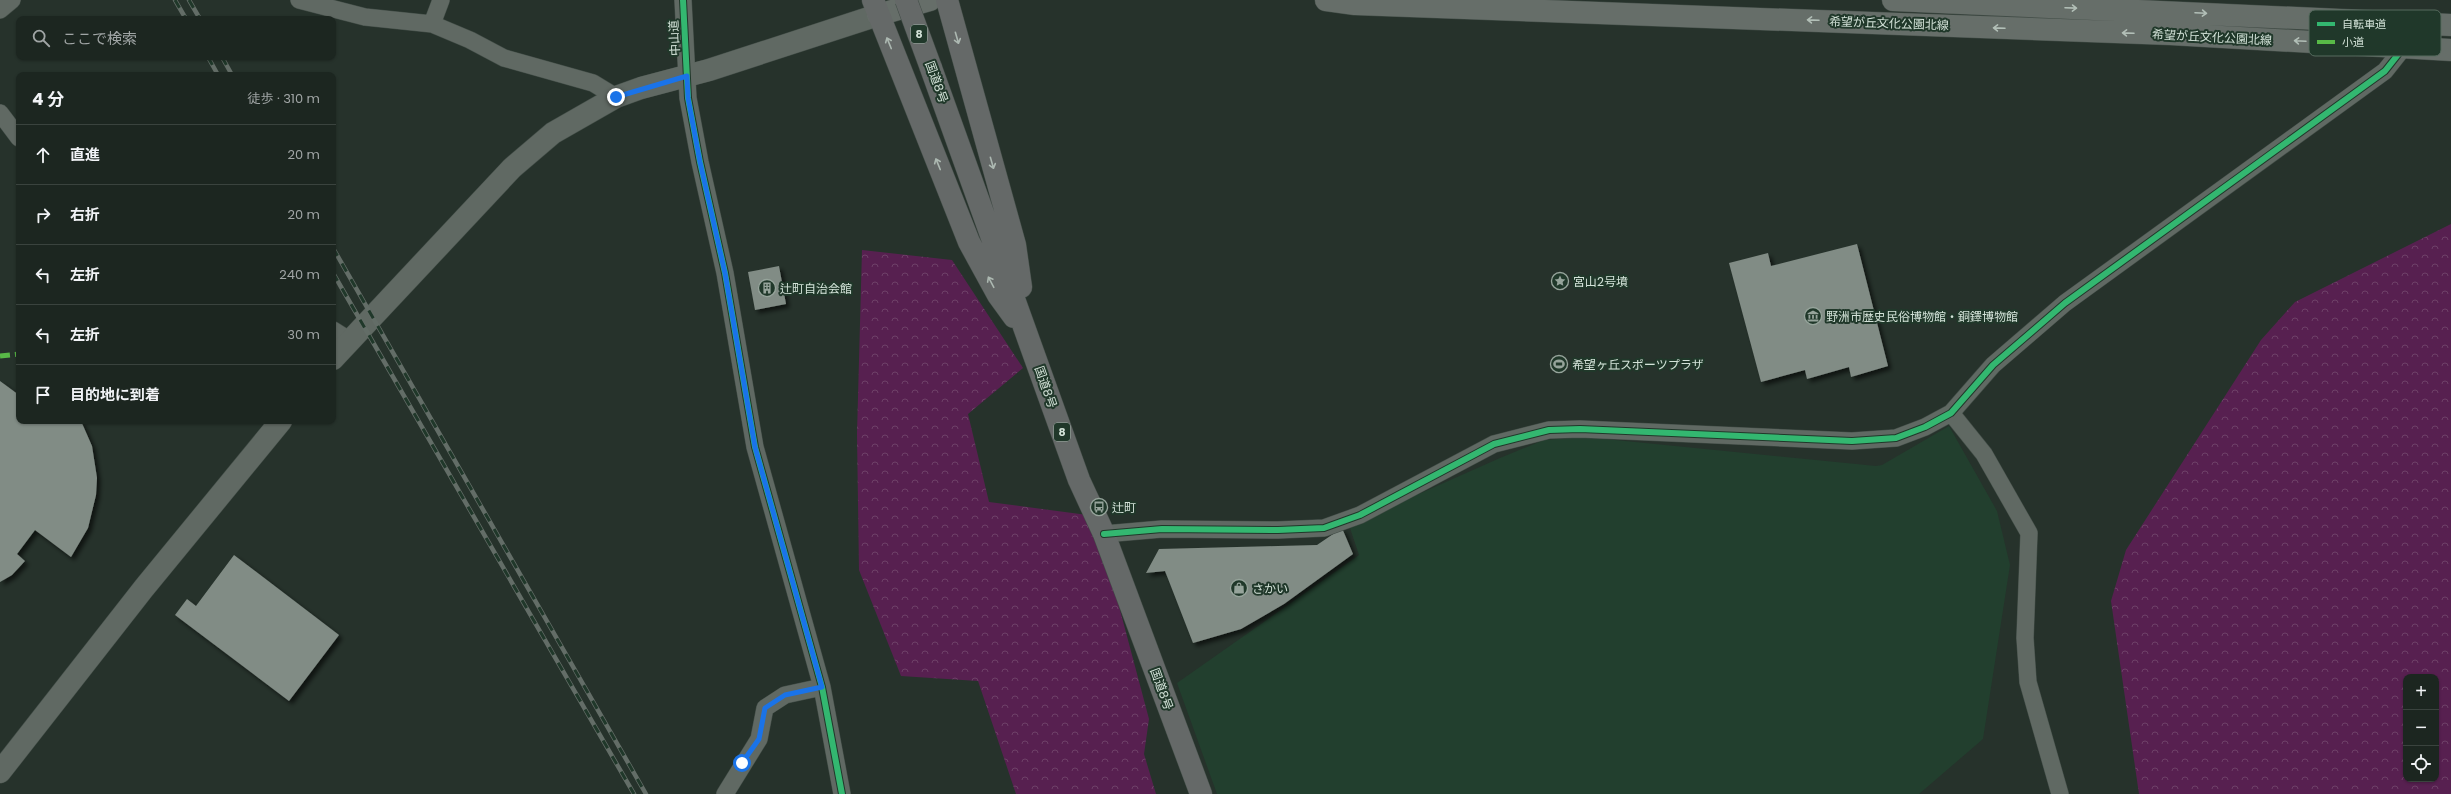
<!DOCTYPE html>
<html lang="ja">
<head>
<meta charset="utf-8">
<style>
	body { margin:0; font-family:Poppins,"Noto Sans JP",sans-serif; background:#252e29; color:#f1f3f6 }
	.controls { position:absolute; right:12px; bottom:12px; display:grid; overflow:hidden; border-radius:8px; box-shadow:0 1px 3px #0004 }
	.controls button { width:36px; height:36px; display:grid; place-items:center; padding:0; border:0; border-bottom:1px solid #3a433e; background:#1c2620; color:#f1f3f6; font:20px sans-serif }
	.stop { position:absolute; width:12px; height:12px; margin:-9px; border:3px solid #1a73e8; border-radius:50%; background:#fff }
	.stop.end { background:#1a73e8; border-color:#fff; box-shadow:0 1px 4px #0008 }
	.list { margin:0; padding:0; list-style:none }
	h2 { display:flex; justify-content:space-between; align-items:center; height:52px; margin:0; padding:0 16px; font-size:17px }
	h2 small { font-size:13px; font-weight:400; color:#a0a5a5 }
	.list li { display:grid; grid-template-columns:26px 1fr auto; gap:12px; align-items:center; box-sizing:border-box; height:60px; padding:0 16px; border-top:1px solid #3a433e }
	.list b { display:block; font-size:15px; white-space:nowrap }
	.list em { font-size:13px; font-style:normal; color:#a0a5a5 }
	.icon { flex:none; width:22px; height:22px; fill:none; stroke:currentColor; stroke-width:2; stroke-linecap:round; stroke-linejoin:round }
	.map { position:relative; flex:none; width:2451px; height:794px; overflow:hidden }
	.search { position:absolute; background:#1c2620; box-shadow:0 1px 3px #0004; left:16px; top:16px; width:320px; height:44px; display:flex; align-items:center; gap:10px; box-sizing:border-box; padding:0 14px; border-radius:8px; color:#a0a5a5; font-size:15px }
	.panel { position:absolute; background:#1c2620; box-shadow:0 1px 3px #0004; left:16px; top:72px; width:320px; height:352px; border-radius:8px }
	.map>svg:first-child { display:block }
	.built { fill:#223f2e }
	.forest { fill:url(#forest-crowns); fill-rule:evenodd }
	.building { fill:#818c85; filter:url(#shadow) }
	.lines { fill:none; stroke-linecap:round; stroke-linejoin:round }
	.minor-casing { stroke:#424d47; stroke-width:18 }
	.tertiary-casing { stroke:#424d47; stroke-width:23 }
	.secondary-casing { stroke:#424d47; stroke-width:23 }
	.trunk-casing { stroke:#424d47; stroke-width:23 }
	.minor { stroke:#606963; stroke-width:17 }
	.tertiary { stroke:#606963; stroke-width:22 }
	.secondary { stroke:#666e69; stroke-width:22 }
	.trunk { stroke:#656968; stroke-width:22 }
	.rail-casing { stroke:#636d67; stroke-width:4.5 }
	.rail { stroke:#20382a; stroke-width:3; stroke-dasharray:9; stroke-linecap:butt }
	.trunk-bridge-casing { stroke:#424d47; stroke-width:23; stroke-linecap:butt }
	.trunk-bridge { stroke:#656968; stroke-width:22 }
	.quiet { stroke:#58b947; stroke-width:5; stroke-dasharray:10 5; stroke-linecap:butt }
	.cycleway-casing { stroke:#20382a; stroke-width:8 }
	.cycleway { stroke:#33b770; stroke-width:6 }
	.oneway { stroke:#b2bfb7 }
	.oneway2 { stroke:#acb8b1 }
	.route { stroke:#1a73e8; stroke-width:5 }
	.labels { text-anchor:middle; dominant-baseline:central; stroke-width:4; stroke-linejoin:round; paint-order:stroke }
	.shield { fill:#20382a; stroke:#9dafa4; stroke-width:1 }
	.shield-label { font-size:11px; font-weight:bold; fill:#d3e2d8 }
	.street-label { font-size:12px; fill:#d3e2d8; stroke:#20382a }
	.poi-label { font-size:12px; fill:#d3e2d8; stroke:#20382a; text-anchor:start }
	.key { fill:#20382a; stroke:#566b5e; stroke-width:1 }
	.key-label { font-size:11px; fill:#d3e2d8 }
</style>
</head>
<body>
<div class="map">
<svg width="2451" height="794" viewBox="0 0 2451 794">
	<defs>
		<pattern id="forest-crowns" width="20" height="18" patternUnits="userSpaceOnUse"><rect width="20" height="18" fill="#572050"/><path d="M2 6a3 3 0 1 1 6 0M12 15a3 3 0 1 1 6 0" fill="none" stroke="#6e4068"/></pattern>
		<filter id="shadow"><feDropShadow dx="3.5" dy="3.5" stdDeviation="2" flood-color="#0009"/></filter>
	</defs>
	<rect width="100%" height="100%" fill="#26322b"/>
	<path class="built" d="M1949 426 1997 511 2010 565 1983 739 1919 794H1217L1177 683 1359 555 1349 525 1500 458 1544 440 1585 437 1876 466 1882 465Z"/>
	<path class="forest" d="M2451 224V794H2139L2111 601 2126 550 2261 340 2295 302ZM2406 677H2436V779H2406Z
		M862 250 952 260 1023 368 968 414 989 502 1095 516 1149 719 1144 754 1156 794H1016L978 681 901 676 859 570 857 434Z"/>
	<path class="building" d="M1857 244 1888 366 1851 377 1849 367 1807 379 1805 370 1761 382 1729 263 1768 253 1771 266Z
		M779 266 786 304 755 310 748 272Z
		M0 381 19 395V421H81L92 446 97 478 96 495 88 528 71 557 35 530 17 554 25 561 12 575 0 582Z
		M1342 528 1353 554 1284 604 1241 629 1193 643 1165 571 1146 573 1159 549 1317 545Z
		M234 555 339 635 289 701 175 615 187 599 196 606Z"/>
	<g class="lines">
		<g class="minor-casing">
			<path id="minor" d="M299 0 365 17 432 24 470 40 504 58 593 83 616 97
				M683 0 688 98 700 162 725 273 755 447 822 687 842 794
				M0 10 12 0
				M432 24 441 0
				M0 113 19 138
				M333 330 349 340
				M1951 413 1984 454 2029 533 2025 638 2028 682 2060 794
				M1104 534 1162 529 1278 530 1324 528 1360 515 1494 444 1549 430 1580 429 1852 441 1896 438 1925 427 1951 413 1993 365 2065 303 2385 71 2404 47 2406 23
				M725 794 759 739 765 708 785 695 822 687"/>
		</g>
		<g class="tertiary-casing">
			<path id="tertiary" d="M333 359 512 168 553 133 616 97 641 88 709 70 878 15
				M0 772 144 588 281 421"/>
		</g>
		<g class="secondary-casing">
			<path id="secondary" d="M1326 0 1355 4 2170 34 2451 50
				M1893 0 2451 25
				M878 15 930 0"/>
		</g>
		<g class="trunk-casing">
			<path id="trunk" d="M873 0 969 242 998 295 1014 317
				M947 0 1015 245 1021 287
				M931 68 1079 480 1104 534 1201 794"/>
		</g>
		<use href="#minor" class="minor"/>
		<use href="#tertiary" class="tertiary"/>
		<use href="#secondary" class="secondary"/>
		<use href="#trunk" class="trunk"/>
		<g class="rail-casing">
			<path id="rail" d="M175 0 186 19
				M189 0 200 19
				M208 57 218 75
				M222 57 232 75
				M333 248 646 794
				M333 273 634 794"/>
		</g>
		<use href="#rail" class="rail"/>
		<g class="trunk-bridge-casing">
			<path id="trunk-bridge" d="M906 0 931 68"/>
		</g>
		<use href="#trunk-bridge" class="trunk-bridge"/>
		<path class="quiet" d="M0 356 19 354"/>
		<g class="cycleway-casing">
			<path id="cycleway" d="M683 0 688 98 700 162 725 273 755 447 822 687 842 794
				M1104 534 1162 529 1278 530 1324 528 1360 515 1494 444 1549 430 1580 429 1852 441 1896 438 1925 427 1951 413 1993 365 2065 303 2385 71 2404 47 2406 23"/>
		</g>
		<use href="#cycleway" class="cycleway"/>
	</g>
	<defs><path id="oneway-shaft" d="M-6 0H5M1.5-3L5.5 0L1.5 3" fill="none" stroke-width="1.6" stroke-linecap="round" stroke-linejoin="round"/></defs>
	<g class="oneway">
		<use href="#oneway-shaft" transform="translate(2071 8) rotate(2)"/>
		<use href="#oneway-shaft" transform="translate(2201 13) rotate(3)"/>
		<use href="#oneway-shaft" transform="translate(1813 20) rotate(-178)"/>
		<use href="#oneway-shaft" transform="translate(1999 28) rotate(-178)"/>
		<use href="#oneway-shaft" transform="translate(2128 33) rotate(-178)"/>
		<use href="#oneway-shaft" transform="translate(2300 41) rotate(-177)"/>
	</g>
	<g class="oneway2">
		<use href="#oneway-shaft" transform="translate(957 38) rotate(74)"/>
		<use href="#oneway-shaft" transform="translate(889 43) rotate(-112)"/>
		<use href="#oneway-shaft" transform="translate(992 163) rotate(74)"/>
		<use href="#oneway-shaft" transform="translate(938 164) rotate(-112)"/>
		<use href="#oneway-shaft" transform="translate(991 282) rotate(-118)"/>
	</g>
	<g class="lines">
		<path class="route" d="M616 97 687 76 688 98 700 162 725 273 755 447 822 687 785 695 765 708 759 739 742 763"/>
	</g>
	<defs>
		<g id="sight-ring" transform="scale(0.9)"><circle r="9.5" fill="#20382a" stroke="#96a49b" stroke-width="1.5"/><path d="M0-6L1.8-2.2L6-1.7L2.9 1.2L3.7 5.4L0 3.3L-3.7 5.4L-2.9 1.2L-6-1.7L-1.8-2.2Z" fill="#96a49b"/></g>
		<g id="building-ring" transform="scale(0.9)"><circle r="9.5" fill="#20382a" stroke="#96a49b" stroke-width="1.5"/><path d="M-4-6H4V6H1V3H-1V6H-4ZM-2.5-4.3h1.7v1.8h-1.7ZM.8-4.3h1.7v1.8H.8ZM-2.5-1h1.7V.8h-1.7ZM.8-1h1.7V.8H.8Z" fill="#96a49b"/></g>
		<g id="museum-ring" transform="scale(0.9)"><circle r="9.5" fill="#20382a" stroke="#96a49b" stroke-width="1.5"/><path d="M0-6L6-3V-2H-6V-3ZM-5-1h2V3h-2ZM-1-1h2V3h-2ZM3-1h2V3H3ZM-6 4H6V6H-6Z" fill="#96a49b"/></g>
		<g id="stadium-ring" transform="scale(0.9)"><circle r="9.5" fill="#20382a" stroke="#96a49b" stroke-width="1.5"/><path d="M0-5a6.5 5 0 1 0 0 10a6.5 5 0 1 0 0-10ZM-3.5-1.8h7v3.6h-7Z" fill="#96a49b"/></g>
		<g id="bus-ring" transform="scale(0.9)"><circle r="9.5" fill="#20382a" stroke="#96a49b" stroke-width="1.5"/><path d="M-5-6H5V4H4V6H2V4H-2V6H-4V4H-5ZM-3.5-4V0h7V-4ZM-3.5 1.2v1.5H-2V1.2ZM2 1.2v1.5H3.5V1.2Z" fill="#96a49b"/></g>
		<g id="shop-ring" transform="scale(0.9)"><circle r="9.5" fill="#20382a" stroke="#96a49b" stroke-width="1.5"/><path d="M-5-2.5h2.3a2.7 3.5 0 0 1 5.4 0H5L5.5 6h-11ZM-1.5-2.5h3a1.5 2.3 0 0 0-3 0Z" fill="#96a49b"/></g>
	</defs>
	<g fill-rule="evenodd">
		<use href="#sight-ring" x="1560" y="281"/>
		<use href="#building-ring" x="767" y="288"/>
		<use href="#museum-ring" x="1813" y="316"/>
		<use href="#stadium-ring" x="1559" y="364"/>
		<use href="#bus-ring" x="1099" y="507"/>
		<use href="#shop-ring" x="1239" y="588"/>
	</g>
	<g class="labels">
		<g class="shield">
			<rect x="911" y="25" width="16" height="18" rx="3"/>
			<rect x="1054" y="423" width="16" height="18" rx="3"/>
		</g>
		<g class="shield-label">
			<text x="919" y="34">8</text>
			<text x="1062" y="432">8</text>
		</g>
		<g class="street-label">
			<text transform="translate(1889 23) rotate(2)">希望が丘文化公園北線</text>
			<text transform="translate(2212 37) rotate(3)">希望が丘文化公園北線</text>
			<text transform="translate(674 38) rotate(-93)">中山道</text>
			<text transform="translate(937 82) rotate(70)">国道8号</text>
			<text transform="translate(1046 387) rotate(71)">国道8号</text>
			<text transform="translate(1162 689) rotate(70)">国道8号</text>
		</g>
		<g class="poi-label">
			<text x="1573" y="281">宮山2号墳</text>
			<text x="780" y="288">辻町自治会館</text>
			<text x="1826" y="316">野洲市歴史民俗博物館・銅鐸博物館</text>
			<text x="1572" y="364">希望ヶ丘スポーツプラザ</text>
			<text x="1112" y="507">辻町</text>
			<text x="1252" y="588">さかい</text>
		</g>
	</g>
	<rect x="2309" y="10" width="132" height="46" rx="6" class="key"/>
	<rect x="2317" y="22" width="18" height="4" fill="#33b770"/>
	<rect x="2317" y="40" width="18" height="4" fill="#58b947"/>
	<g class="key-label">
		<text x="2342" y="28">自転車道</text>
		<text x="2342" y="46">小道</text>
	</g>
</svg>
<div class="controls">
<button>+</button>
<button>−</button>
<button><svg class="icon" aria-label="locate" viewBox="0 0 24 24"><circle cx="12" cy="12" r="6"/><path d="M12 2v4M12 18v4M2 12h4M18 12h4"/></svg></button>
</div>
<div class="stop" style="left:742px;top:763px"></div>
<div class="stop end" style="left:616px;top:97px"></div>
<div class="search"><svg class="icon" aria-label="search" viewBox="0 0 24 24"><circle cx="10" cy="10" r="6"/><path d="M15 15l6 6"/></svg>ここで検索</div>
<section class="panel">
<h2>4 分<small>徒歩 · 310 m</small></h2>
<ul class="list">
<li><svg class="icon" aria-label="ahead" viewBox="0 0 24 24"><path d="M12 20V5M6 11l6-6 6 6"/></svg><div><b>直進</b></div><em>20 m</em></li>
<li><svg class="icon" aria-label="right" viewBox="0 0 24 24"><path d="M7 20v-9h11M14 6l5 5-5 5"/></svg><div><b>右折</b></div><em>20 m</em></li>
<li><svg class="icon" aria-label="left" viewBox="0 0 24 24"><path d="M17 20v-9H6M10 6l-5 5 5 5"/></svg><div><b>左折</b></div><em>240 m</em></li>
<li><svg class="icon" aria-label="left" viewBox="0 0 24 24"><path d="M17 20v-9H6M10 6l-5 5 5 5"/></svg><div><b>左折</b></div><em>30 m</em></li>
<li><svg class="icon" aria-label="arrive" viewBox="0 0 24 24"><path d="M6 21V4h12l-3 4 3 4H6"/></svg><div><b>目的地に到着</b></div></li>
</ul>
</section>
</div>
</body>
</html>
